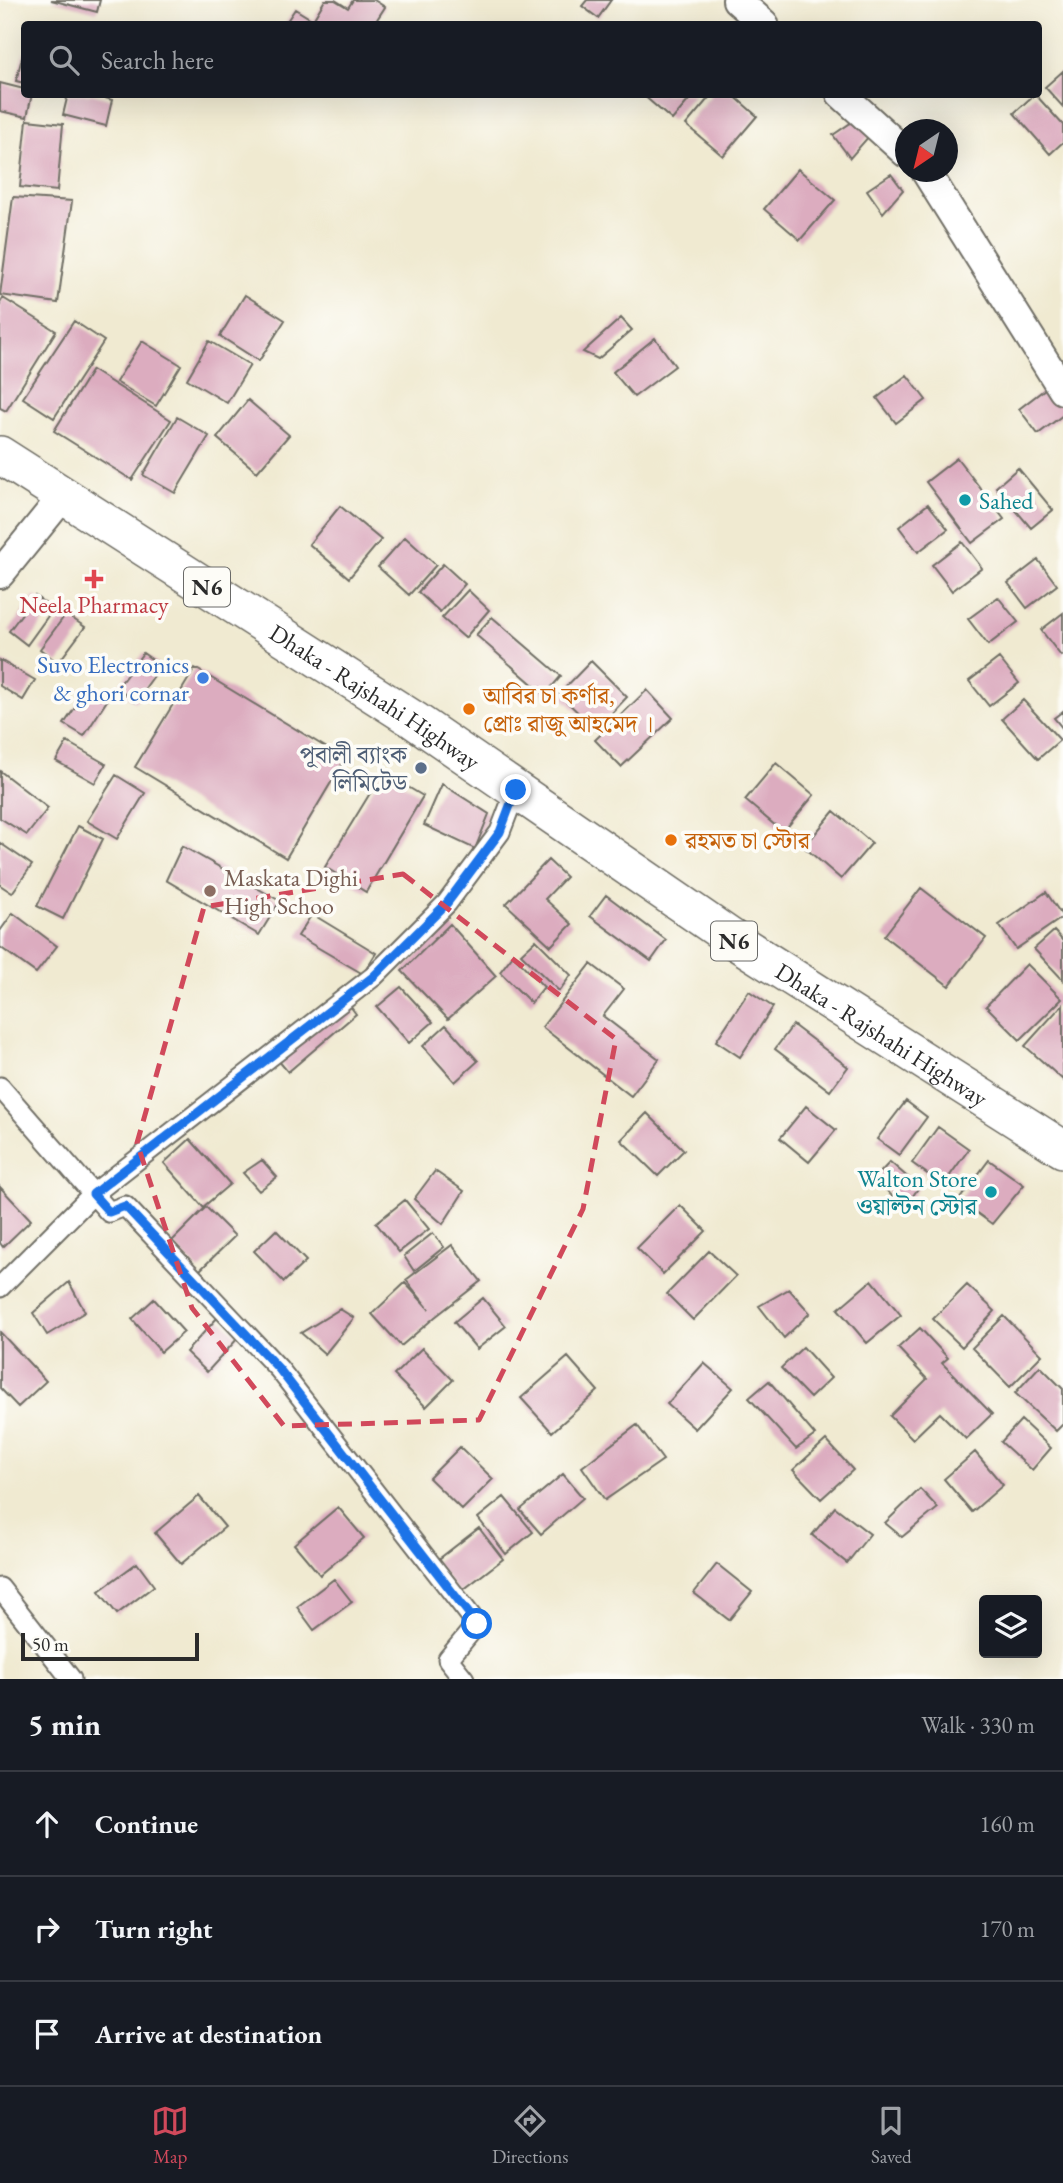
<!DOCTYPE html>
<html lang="en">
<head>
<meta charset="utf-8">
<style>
	body { margin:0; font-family:"EB Garamond","Noto Serif Bengali",serif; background:#242831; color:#f1f3f6 }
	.controls { position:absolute; right:21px; bottom:21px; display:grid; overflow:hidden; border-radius:7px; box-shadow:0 7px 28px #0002 }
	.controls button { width:63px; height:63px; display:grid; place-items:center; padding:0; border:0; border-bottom:2px solid #363941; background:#171b24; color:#f1f3f6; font:35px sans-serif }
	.compass { position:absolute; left:895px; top:119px; width:63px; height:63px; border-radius:50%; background:#171b24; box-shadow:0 7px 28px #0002; rotate:215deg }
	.scale { position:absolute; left:21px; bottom:18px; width:178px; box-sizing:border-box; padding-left:7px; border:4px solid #2b2b2b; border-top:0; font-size:19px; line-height:24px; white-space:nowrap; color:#2b2b2b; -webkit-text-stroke:5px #fdfcf7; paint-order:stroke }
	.stop { position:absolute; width:21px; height:21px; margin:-16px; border:5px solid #1a73e8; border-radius:50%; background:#fff }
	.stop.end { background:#1a73e8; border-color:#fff; box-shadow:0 2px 7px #0008 }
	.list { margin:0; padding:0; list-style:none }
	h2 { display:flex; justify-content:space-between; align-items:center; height:91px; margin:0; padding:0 28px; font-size:30px }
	h2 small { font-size:23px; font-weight:400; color:#9ea1a6 }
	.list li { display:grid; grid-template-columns:46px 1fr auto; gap:21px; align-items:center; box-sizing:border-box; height:105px; padding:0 28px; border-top:2px solid #363941 }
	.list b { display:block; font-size:26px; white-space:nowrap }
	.list em { font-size:23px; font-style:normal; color:#9ea1a6 }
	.icon { flex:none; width:38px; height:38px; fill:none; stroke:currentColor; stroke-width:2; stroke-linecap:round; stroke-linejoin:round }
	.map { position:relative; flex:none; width:1063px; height:1679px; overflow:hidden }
	.search { position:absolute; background:#171b24; box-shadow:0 7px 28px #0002; left:21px; right:21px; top:21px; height:77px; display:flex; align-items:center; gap:18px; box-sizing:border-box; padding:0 24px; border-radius:7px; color:#9ea1a6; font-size:26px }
	.sheet { height:406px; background:#171b24 }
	nav { display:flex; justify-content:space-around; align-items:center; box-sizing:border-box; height:98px; border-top:2px solid #363941; background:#171b24; font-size:19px; color:#9ea1a6 }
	nav a { display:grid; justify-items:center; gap:4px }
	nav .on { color:#d1495b }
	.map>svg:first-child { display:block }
	.building { fill:#dcacbf }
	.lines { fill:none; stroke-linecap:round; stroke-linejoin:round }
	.street-casing { stroke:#706e65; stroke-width:23 }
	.secondary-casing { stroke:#706e65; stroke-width:32 }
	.highway-casing { stroke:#706e65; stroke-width:40 }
	.street { stroke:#fff; stroke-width:19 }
	.secondary { stroke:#fff; stroke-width:28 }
	.highway { stroke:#fff; stroke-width:37 }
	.route { stroke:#1a73e8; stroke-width:9 }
	.marked { fill:none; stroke:#d1495b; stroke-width:5; stroke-dasharray:14 9; stroke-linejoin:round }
	.culture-dot { fill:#0f9aa8; stroke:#fdfcf7; stroke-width:2.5 }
	.health-dot { fill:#e0444e; stroke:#fdfcf7; stroke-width:2.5 }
	.shop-dot { fill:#3f7fe0; stroke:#fdfcf7; stroke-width:2.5 }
	.food-dot { fill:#e8710a; stroke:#fdfcf7; stroke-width:2.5 }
	.service-dot { fill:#5c6f8a; stroke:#fdfcf7; stroke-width:2.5 }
	.education-dot { fill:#8d6e63; stroke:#fdfcf7; stroke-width:2.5 }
	.labels { text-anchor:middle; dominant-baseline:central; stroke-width:7; stroke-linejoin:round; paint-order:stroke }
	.shield { fill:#fdfcf7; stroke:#6a6a68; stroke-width:2 }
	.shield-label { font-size:23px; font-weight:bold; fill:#2b2b2b }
	.culture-label { font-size:24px; fill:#0d838f; stroke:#fdfcf7; text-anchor:start }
	.health-label { font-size:24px; fill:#be3a42; stroke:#fdfcf7 }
	.shop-label { font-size:24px; fill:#366cbe; stroke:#fdfcf7; text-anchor:end }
	.food-label { font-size:24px; fill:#c56008; stroke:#fdfcf7; text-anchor:start }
	.street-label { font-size:24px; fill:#2b2b2b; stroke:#fdfcf7 }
	.service-label { font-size:24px; fill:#4e5e75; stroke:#fdfcf7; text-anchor:end }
	.education-label { font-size:24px; fill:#785e54; stroke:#fdfcf7; text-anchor:start }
</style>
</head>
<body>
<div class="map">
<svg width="1063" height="1679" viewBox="0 0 1063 1679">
	<rect width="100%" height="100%" fill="#fdfcf7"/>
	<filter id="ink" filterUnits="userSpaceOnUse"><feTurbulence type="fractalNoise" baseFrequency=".0143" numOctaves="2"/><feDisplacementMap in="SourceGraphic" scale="14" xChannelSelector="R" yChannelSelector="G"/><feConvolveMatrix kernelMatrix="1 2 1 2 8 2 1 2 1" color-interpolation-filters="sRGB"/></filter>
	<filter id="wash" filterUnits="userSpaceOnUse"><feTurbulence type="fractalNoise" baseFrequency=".00686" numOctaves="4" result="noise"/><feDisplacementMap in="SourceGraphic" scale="28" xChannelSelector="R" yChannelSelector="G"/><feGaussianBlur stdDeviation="1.57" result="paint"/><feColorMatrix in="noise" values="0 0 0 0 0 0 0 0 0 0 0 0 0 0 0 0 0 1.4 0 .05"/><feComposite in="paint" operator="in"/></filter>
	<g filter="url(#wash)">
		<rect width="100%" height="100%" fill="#f0ead1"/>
		<g id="blocks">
			<path class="building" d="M51 0H100L97 12Z
				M325 0H335L348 8 353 0H374L385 7 374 24H285L295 9 313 20Z
				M587 0H611L598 18 582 6Z
				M24 50V83L16 81Z
				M1063 71V107L1045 87Z
				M0 83 24 89V94H32L27 117 0 111Z
				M68 94H92L112 100 106 126 63 115Z
				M642 94H694L672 120Z
				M712 94H732L757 116 723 156 686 125Z
				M1035 94 1063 125V142L1050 154 1014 113Z
				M858 118 870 135 850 158 833 135Z
				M27 120 63 124 57 191 20 187Z
				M798 169 835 200 800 240 764 209Z
				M891 174 903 190 883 213 867 190Z
				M13 197 72 201 58 303 0 295Z
				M245 295 285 320 259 361 220 336Z
				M3 298 56 331 6 411 0 408V303Z
				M621 318 632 330 598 359 583 352Z
				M74 321 104 341 54 418 23 398Z
				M655 338 675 366 634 397 613 372Z
				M142 341 181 365 156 406 116 382Z
				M209 341 250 365 227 403 187 379Z
				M92 370 171 420 132 480 54 431Z
				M907 375 926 400 896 423 877 398Z
				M1049 386 1063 404V415L1038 434 1019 409Z
				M248 400 289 435 257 472 217 438Z
				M177 417 209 436 175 493 143 475Z
				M957 458 1004 519 972 543 926 482Z
				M1018 468 1053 510 1031 528 996 487Z
				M928 504 948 529 918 552 899 527Z
				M340 506 381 540 349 578 309 544Z
				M405 537 436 565 409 595 378 567Z
				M962 542 982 568 952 591 932 565Z
				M1038 560 1057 585 1027 608 1008 583Z
				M443 564 465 584 440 612 418 592Z
				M468 590 489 610 465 638 442 618Z
				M35 596 53 609 27 645 9 631Z
				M998 597 1018 622 988 645 968 619Z
				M1063 613V654L1061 656 1041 630Z
				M66 614 85 627 58 663 40 649Z
				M492 617 561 676 545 695 476 635Z
				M143 653 161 666 135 702 117 688Z
				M999 658 1019 683 989 706 969 681Z
				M0 660 35 680 23 700 0 686Z
				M591 661 627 697 596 730 559 694Z
				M195 668 345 759 286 858 135 767Z
				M89 687 108 699 84 736 64 724Z
				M647 690 673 718 621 767 595 740Z
				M1023 700 1060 740 1038 759 1002 719Z
				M1063 711V729L1054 718Z
				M67 742 106 764 95 783 56 761Z
				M776 763 814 795 783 832 745 800Z
				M0 771 48 808 27 835 0 818Z
				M383 772 423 796 366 892 325 867Z
				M116 775 145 793 117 839 87 821Z
				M442 784 489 814 475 849 424 825Z
				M834 811 872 843 841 879 804 847Z
				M78 826 103 839 63 919 37 906Z
				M0 843 32 865 12 893 0 885Z
				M182 846 280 901 259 935 166 880Z
				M548 860 566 877 545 899 572 924 551 946 506 904Z
				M921 888 986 938 949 986 884 936Z
				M1046 892 1063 917 1016 949 999 925Z
				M606 895 666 940 651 961 590 916Z
				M13 913 57 946 36 973 0 947V931Z
				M312 914 376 953 363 974 298 936Z
				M450 924 496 976 448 1019 402 971Z
				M1054 931 1063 941V980L1034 949Z
				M536 940 571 975 559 991 521 954Z
				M513 955 544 987 531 1003 500 972Z
				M591 964 624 989 603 1016 659 1059 631 1096 542 1027Z
				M1027 964 1062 999 1020 1040 986 1006Z
				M401 987 433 1022 409 1043 377 1007Z
				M749 991 773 1007 740 1057 716 1041Z
				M347 1002 356 1014 288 1072 278 1060Z
				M1063 1004V1080L1025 1046Z
				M446 1025 478 1061 455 1082 423 1046Z
				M793 1025 848 1067 830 1091 775 1049Z
				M906 1101 927 1117 899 1155 877 1139Z
				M806 1106 836 1130 809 1162 780 1138Z
				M647 1113 684 1150 658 1176 621 1140Z
				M938 1127 969 1149 943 1185 912 1163Z
				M190 1139 230 1184 203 1207 164 1163Z
				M262 1160 277 1177 259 1191 243 1173Z
				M989 1160 1024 1185 992 1224 959 1200Z
				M890 1162 919 1187 904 1209 875 1178Z
				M435 1171 464 1191 443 1224 414 1199Z
				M0 1187 31 1220 3 1247 0 1243Z
				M405 1200 429 1229 399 1252 376 1223Z
				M680 1205 706 1231 663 1274 637 1248Z
				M206 1207 235 1236 199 1271 171 1242Z
				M276 1230 306 1261 284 1282 254 1251Z
				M433 1233 444 1247 414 1271 404 1256Z
				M452 1245 481 1281 435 1317 401 1346 372 1314 405 1283 429 1309 406 1280Z
				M709 1251 736 1276 693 1320 667 1294Z
				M872 1280 901 1315 867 1343 838 1309Z
				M69 1282 85 1312 47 1335 33 1313Z
				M967 1285 995 1311 962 1347 933 1319Z
				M789 1289 810 1313 784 1338 759 1306Z
				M483 1298 506 1326 477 1349 454 1322Z
				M154 1299 184 1332 161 1352 132 1319Z
				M340 1309 354 1318 325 1354 301 1333Z
				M1004 1316 1042 1355 1010 1387 972 1348Z
				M218 1317 239 1337 207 1372 186 1352Z
				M920 1328 948 1358 942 1363 992 1414 966 1439 940 1413 913 1439 890 1416 927 1379 898 1348Z
				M0 1332 46 1381 18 1407 0 1388Z
				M803 1347 831 1378 810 1398 781 1368Z
				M422 1348 453 1380 426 1407 394 1375Z
				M568 1357 598 1391 552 1432 521 1398Z
				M704 1363 733 1388 695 1429 667 1404Z
				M1040 1366 1063 1389V1424L1056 1431 1015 1393Z
				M769 1381 815 1435 796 1449 749 1398Z
				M1021 1420 1051 1448 1032 1470 1001 1442Z
				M637 1425 663 1460 605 1500 582 1467Z
				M826 1440 853 1470 821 1499 793 1470Z
				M460 1447 493 1479 462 1510 429 1478Z
				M975 1452 1003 1485 972 1512 944 1479Z
				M563 1474 583 1498 541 1534 520 1510Z
				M920 1489 938 1508 902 1537 885 1523Z
				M199 1496 225 1527 181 1564 155 1533Z
				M504 1497 533 1532 506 1554 478 1518Z
				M338 1507 364 1538 320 1575 294 1544Z
				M835 1507 870 1534 847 1563 812 1535Z
				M479 1528 503 1559 459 1593 435 1562Z
				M137 1563 154 1586 117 1614 99 1591Z
				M717 1564 752 1592 729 1620 694 1593Z
				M334 1579 352 1602 314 1630 297 1607Z"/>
		</g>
	</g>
	<g filter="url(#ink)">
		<use href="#blocks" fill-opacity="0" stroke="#706e65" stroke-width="2"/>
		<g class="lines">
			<g class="street-casing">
				<path id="street" d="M0 1087 109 1212 125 1206 279 1369 477 1624 448 1659 464 1679
					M0 1287 93 1194 374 976 447 903 500 832 516 790
					M0 1588 71 1679"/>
			</g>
			<g class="secondary-casing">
				<path id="secondary" d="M737 0 764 24
					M841 94 906 153
					M926 172 1063 390
					M0 574 64 495"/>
			</g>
			<g class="highway-casing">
				<g id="highway">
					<path id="s1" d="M0 455 414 720 737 942 1063 1149"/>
				</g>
			</g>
			<use href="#street" class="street"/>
			<use href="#secondary" class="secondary"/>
			<use href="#highway" class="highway"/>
		</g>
	</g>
	<g class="lines" filter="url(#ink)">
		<path class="route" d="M477 1624 279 1369 125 1206 109 1212 93 1194 374 976 447 903 500 832 516 790"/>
	</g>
	<path class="marked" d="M403 874 616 1039 583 1209 479 1420 284 1426 192 1308 137 1143 204 907Z"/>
	<g class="culture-dot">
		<circle cx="965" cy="500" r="7"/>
		<circle cx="991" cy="1192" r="7"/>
	</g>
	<path class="health-dot" d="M90.5 568.5h7v7h7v7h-7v7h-7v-7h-7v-7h7z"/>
	<circle class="shop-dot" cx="203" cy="678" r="7"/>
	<g class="food-dot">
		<circle cx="469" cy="709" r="7"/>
		<circle cx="671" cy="840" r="7"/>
	</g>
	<circle class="service-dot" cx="421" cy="768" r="7"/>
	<circle class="education-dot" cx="210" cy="891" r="7"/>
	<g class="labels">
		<g class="shield">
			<rect x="184" y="567.5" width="46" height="39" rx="5"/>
			<rect x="711" y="921.5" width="46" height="39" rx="5"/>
		</g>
		<g class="shield-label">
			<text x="207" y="587">N6</text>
			<text x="734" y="941">N6</text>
		</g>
		<g class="culture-label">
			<text x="979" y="500">Sahed</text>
			<text x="977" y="1178" text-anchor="end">Walton Store<tspan x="977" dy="28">ওয়াল্টন স্টোর</tspan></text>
		</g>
		<g class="health-label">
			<text x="94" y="604">Neela Pharmacy</text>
		</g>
		<g class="shop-label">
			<text x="189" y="664">Suvo Electronics<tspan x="189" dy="28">&amp; ghori cornar</tspan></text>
		</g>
		<g class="food-label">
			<text x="483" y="695">আবির চা কর্ণার,<tspan x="483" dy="28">প্রোঃ রাজু আহমেদ ।</tspan></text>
			<text x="685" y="840">রহমত চা স্টোর</text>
		</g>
		<g class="street-label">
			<text stroke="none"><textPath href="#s1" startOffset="446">Dhaka - Rajshahi Highway</textPath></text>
			<text stroke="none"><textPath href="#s1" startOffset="1055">Dhaka - Rajshahi Highway</textPath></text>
		</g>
		<g class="service-label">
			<text x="407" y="754">পূবালী ব্যাংক<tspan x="407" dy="28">লিমিটেড</tspan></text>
		</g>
		<g class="education-label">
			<text x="224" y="877">Maskata Dighi<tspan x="224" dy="28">High Schoo</tspan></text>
		</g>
	</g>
</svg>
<div class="controls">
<button><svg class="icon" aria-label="layers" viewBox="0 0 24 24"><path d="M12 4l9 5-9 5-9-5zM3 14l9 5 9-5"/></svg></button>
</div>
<svg class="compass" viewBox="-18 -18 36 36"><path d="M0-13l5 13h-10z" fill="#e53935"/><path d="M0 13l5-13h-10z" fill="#9ea1a6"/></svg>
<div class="scale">50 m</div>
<div class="stop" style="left:477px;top:1624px"></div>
<div class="stop end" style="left:516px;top:790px"></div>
<div class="search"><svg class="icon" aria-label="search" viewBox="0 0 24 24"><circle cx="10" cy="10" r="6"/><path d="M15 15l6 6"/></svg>Search here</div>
</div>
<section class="sheet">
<h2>5 min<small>Walk · 330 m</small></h2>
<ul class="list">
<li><svg class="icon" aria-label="ahead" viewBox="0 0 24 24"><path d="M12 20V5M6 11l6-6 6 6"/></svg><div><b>Continue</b></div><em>160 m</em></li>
<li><svg class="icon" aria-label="right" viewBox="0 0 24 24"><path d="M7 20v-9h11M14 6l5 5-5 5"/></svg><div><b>Turn right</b></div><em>170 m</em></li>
<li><svg class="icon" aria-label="arrive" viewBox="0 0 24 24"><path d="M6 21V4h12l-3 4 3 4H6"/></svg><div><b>Arrive at destination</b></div></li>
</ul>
</section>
<nav>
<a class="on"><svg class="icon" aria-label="map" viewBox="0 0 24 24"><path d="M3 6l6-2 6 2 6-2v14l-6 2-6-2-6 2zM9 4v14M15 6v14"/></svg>Map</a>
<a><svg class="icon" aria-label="directions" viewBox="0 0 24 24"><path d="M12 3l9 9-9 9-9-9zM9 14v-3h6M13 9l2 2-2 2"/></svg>Directions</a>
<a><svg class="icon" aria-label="saved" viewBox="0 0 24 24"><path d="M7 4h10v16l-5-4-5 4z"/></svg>Saved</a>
</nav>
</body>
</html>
